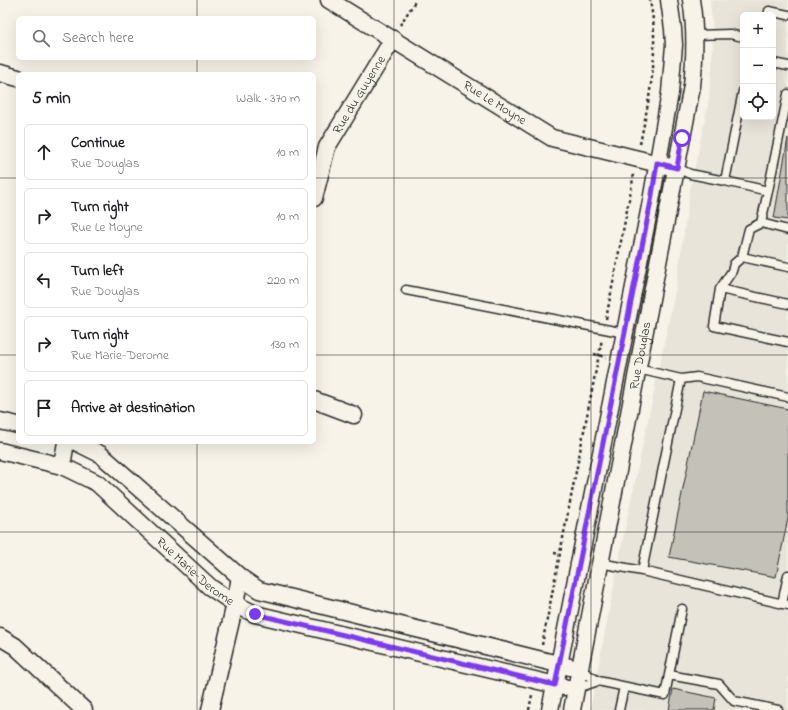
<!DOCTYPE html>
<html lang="en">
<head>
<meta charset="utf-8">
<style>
	body { margin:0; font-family:"Indie Flower",sans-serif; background:#f6f6f6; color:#202124 }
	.controls { position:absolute; right:12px; top:12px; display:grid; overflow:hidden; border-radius:6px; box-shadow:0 4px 16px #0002 }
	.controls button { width:36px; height:36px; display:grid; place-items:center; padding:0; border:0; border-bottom:1px solid #e0e0e0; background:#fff; color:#202124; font:20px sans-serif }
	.stop { position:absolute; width:12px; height:12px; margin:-9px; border:3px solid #7c3aed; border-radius:50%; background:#fff }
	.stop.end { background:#7c3aed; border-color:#fff; box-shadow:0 1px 4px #0008 }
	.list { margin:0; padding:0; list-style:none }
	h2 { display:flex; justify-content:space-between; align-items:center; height:52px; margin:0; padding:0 16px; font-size:17px }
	h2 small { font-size:13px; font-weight:400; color:#757577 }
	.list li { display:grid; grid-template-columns:26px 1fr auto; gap:12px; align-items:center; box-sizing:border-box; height:56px; margin:0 8px 8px; padding:0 8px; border:1px solid #e0e0e0; border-radius:6px }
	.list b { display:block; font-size:15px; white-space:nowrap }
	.list p { margin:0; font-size:13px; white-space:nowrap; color:#757577 }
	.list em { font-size:13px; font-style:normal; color:#757577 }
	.icon { flex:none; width:22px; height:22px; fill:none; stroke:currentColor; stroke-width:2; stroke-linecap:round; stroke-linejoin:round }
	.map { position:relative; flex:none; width:788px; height:710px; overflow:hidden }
	.search { position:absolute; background:#fff; box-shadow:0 4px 16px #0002; left:16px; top:16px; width:300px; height:44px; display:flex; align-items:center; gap:10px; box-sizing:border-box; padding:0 14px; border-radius:6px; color:#757577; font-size:15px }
	.panel { position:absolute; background:#fff; box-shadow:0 4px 16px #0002; left:16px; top:72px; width:300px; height:372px; border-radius:6px }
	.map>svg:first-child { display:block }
	.built { fill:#e8e4da; fill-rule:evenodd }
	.building { fill:#c4c1b9; stroke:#2b2b2b }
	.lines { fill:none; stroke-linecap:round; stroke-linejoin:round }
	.service-casing { stroke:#2b2b2b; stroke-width:11 }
	.minor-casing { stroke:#2b2b2b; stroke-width:19 }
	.path { stroke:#2b2b2b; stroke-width:2.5; stroke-dasharray:3 3; stroke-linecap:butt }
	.service { stroke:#f7f3e8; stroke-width:8 }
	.minor { stroke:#f7f3e8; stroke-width:16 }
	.route { stroke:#7c3aed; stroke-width:5 }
	.grid { fill:none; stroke:#2b2b2b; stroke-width:1; stroke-opacity:0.55 }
	.labels { text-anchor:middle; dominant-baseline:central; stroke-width:3; stroke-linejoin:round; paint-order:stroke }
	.street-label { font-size:13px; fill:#2b2b2b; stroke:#f7f3e8 }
</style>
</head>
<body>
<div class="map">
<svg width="788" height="710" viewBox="0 0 788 710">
	<rect width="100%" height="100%" fill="#f7f3e8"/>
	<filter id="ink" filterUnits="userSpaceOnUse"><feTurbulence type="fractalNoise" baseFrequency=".025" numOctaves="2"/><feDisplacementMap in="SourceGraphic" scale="8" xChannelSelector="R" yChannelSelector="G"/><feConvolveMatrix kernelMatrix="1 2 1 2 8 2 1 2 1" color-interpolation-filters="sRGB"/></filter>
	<g filter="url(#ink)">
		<path class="built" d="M710 0H788V710H590L621 548 676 287 690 190 708 105 712 67 713 33ZM743 15H773V117H743Z"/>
		<path class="building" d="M788 138V220L774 218Z
			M703 391 788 409V518L776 577 669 557Z
			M673 689 716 698 714 710H669Z"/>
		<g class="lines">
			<g class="service-casing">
				<path id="service" d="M768 15 769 11 788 15
					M695 35 730 34 743 37
					M773 63 788 66
					M677 168 690 174 725 181 743 91
					M725 181 768 191 788 94
					M768 191 761 223 788 230
					M761 223 749 229 742 257 734 264 732 271 720 289 714 326 788 342
					M742 257 788 267
					M720 289 788 304
					M406 290 625 333
					M681 379 697 377 788 397
					M600 563 642 571 681 379 638 369
					M642 571 788 605
					M782 604 788 575
					M579 669 598 681 665 695 682 609
					M669 675 719 684 734 701 778 710
					M575 689 598 681
					M619 710 624 687"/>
			</g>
			<g class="minor-casing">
				<g id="minor">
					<path id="s1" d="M329 0 552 138 667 166"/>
					<path d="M0 73 18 78"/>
					<path id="s2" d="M314 198 327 147 393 39"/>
					<path d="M314 400 354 415"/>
					<path d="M0 421 18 425"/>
					<path d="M76 442 100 454 240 577 259 590 570 667"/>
					<path id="s3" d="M0 451 62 466 97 483 210 587 235 604 255 614 564 687"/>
					<path d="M62 466 66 442"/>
					<path d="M0 637 15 646 84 710"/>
					<path d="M210 710 235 604 240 577"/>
					<path d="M550 710 651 201 670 93 674 45 673 29 669 0"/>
					<path id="s4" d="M572 710 692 86C695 57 696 29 691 0"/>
				</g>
			</g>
			<path class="path" d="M400 25 416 0
				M640 144C647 109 655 73 654 37 654 24 652 12 650 0
				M606 319 634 174
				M594 354 606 357
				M554 553 560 554
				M542 645 602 339
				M529 710 532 695"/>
			<use href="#service" class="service"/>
			<use href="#minor" class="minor"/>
		</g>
	</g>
	<g class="lines" filter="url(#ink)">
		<path class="route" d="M255 614 555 685 651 201 657 163 677 168 682 138"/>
	</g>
	<path class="grid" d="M197 0V18M394 0V710M591 0V710M197 58V74M0 178H18M314 178H788M0 355H18M314 355H788M197 442V710M0 532H788"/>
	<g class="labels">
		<g class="street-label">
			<text stroke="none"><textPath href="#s2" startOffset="114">Rue du Guyenne</textPath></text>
			<text stroke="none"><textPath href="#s1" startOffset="195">Rue Le Moyne</textPath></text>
			<text stroke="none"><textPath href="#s4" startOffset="361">Rue Douglas</textPath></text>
			<text stroke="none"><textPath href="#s3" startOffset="235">Rue Marie-Derome</textPath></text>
		</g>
	</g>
</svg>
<div class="controls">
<button>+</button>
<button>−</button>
<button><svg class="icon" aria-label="locate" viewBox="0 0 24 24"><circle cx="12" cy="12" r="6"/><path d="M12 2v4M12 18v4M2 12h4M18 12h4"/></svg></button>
</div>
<div class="stop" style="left:682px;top:138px"></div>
<div class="stop end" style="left:255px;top:614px"></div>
<div class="search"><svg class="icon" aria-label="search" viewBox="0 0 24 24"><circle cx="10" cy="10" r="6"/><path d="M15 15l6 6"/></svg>Search here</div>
<section class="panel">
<h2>5 min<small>Walk · 370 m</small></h2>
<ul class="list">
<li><svg class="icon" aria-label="ahead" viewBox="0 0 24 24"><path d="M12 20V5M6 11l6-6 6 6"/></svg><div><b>Continue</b><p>Rue Douglas</p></div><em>10 m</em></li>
<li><svg class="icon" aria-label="right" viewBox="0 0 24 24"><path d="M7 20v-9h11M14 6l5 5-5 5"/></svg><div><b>Turn right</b><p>Rue Le Moyne</p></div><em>10 m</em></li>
<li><svg class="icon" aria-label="left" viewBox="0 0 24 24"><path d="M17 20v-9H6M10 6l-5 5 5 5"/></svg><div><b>Turn left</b><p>Rue Douglas</p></div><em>220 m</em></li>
<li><svg class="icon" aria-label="right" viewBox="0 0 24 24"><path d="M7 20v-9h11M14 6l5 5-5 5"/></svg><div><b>Turn right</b><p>Rue Marie-Derome</p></div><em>130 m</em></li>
<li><svg class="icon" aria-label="arrive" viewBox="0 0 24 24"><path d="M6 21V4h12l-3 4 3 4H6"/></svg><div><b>Arrive at destination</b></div></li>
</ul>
</section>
</div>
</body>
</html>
